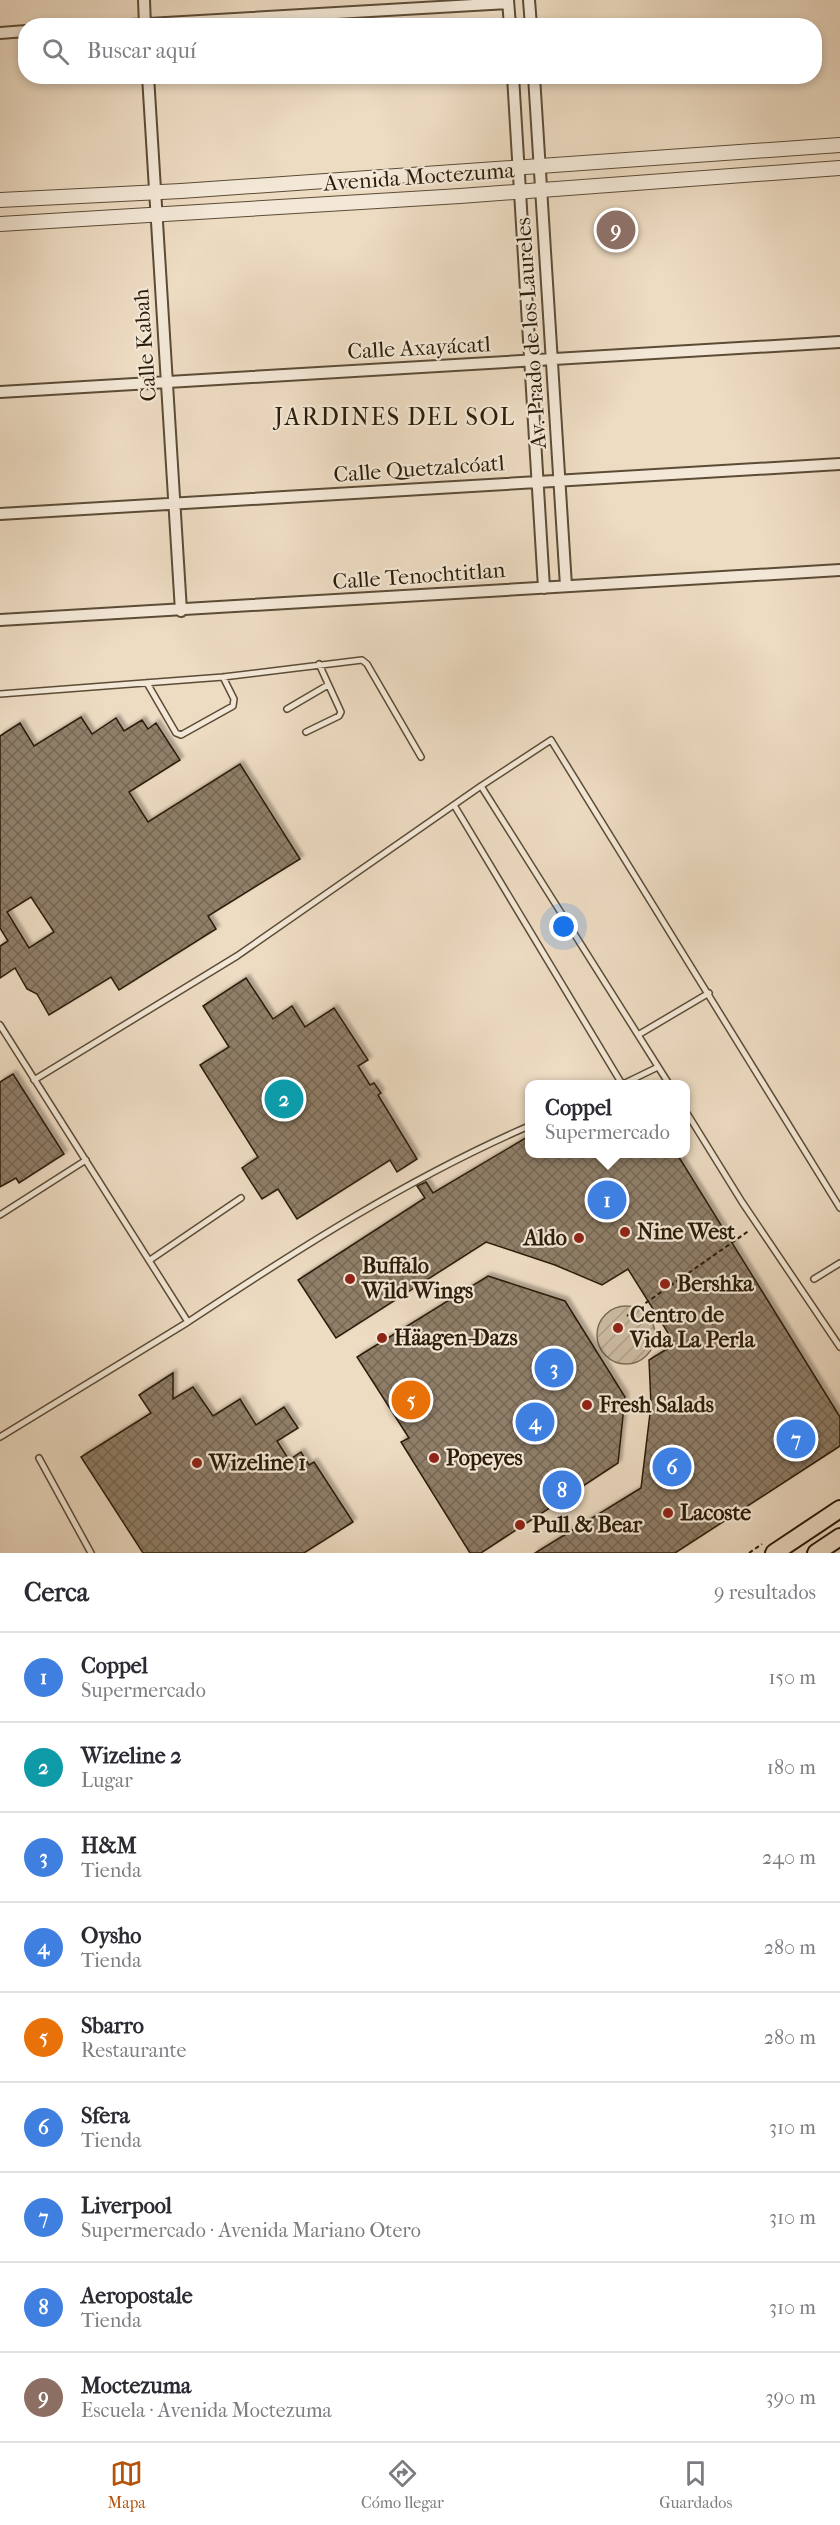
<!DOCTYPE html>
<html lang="es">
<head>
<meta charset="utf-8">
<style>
	body { margin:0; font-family:"IM FELL French Canon",serif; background:#f2f2f3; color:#2b2b33 }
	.you { position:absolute; left:564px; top:927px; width:21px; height:21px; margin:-15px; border:4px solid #fff; border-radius:50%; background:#1a73e8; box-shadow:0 0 0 9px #1a73e833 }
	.badge { display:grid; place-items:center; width:39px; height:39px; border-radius:50%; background:#b45309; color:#fff; font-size:20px; font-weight:700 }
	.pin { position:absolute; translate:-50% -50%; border:3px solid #fff; box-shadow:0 2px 6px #0006 }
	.popup { position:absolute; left:525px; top:1080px; width:165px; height:78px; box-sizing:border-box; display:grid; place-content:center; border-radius:12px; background:#fff; filter:drop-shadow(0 2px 4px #0005); font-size:20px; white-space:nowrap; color:#7c7c81 }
	.popup b { font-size:22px; color:#2b2b33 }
	.popup::after { content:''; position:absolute; left:50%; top:100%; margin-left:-12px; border:12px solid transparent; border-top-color:#fff }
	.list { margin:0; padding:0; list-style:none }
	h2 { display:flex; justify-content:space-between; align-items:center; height:78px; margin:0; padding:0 24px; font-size:26px }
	h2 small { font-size:20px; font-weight:400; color:#7c7c81 }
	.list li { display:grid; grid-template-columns:39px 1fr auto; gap:18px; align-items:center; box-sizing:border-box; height:90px; padding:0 24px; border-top:2px solid #e1e1e2 }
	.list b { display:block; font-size:22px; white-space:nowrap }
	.list p { margin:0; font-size:20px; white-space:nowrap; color:#7c7c81 }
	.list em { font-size:20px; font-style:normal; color:#7c7c81 }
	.icon { flex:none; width:33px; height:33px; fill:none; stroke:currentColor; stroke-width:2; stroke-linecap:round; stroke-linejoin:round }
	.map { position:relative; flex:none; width:840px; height:1553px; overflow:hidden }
	.search { position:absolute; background:#fff; box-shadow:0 3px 9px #0003; left:18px; right:18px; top:18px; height:66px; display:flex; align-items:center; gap:15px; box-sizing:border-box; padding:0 21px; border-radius:24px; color:#7c7c81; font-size:22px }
	.sheet { height:888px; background:#fff }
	nav { display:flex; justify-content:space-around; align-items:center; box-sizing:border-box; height:84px; border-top:2px solid #e1e1e2; background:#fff; font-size:16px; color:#7c7c81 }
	nav a { display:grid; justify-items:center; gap:3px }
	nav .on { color:#b45309 }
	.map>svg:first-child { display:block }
	.garden { fill:url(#garden-furrows); stroke:#7c6c55; stroke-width:1.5 }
	.building { fill:url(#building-cross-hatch); stroke:#2b1c08; stroke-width:1.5; fill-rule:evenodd; filter:url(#shadow) }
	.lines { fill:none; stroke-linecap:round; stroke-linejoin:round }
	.service-casing { stroke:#5c4c36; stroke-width:8 }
	.minor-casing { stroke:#5c4c36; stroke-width:14 }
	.tertiary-casing { stroke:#5c4c36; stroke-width:16 }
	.primary-casing { stroke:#2b1c08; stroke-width:20 }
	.path { stroke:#2b1c08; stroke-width:2; stroke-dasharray:4.5 3; stroke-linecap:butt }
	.service { stroke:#f3e8d7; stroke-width:5 }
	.minor { stroke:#f3e8d7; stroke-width:10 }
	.tertiary { stroke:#f3e8d7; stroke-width:14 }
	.primary { stroke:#eddbc2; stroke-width:16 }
	.poi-dot { fill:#8f2418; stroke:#f3e8d7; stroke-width:2 }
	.labels { text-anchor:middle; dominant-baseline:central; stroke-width:4.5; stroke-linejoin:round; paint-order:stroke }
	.street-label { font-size:22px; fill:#2b1c08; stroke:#f3e8d7 }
	.poi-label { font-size:22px; font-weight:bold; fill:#2b1c08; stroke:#f3e8d7; text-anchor:start }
	.neighbourhood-label { font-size:24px; letter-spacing:1.5px; fill:#2b1c08; stroke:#f3e8d7 }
</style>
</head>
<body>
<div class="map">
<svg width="840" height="1553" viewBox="0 0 840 1553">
	<defs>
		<pattern id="garden-furrows" width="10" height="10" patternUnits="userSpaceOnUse" patternTransform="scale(1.5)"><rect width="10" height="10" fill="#ccbba2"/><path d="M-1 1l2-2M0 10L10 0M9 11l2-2" fill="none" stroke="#afa08a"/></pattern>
		<pattern id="building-cross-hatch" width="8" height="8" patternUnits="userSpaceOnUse" patternTransform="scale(1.5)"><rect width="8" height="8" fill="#907f69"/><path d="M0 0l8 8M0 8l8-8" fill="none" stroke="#766754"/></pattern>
		<filter id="shadow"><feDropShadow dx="3.5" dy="-3.5" stdDeviation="1.5" flood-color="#0004"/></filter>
	</defs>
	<rect width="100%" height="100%" fill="#eddbc2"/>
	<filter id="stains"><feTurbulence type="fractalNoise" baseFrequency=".00333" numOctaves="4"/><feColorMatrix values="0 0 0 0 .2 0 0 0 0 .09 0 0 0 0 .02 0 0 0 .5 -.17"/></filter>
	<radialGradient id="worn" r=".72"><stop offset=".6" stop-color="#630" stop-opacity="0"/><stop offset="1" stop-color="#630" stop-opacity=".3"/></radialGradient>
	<path class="garden" d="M597 1335a29 29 0 1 1 58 0a29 29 0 1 1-58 0Z"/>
	<path class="building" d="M81 717 92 734 116 718 124 731 142 720 148 729 156 723 180 760 129 792 148 822 240 764 300 859 208 916 216 929 119 990 111 977 49 1015 37 994 27 989 15 968 0 978V946L8 941 0 928V736L20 723 34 746ZM31 897 54 932 29 948 7 912Z
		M246 978 273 1019 292 1006 305 1027 334 1008 368 1060 358 1066 370 1085 374 1083 381 1093 378 1095 417 1159 397 1172 390 1160 297 1219 278 1189 262 1199 242 1168 258 1157 200 1065 229 1047 203 1006Z
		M13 1074 64 1154 19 1183 16 1178 0 1187V1082Z
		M529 1136V1154H677L840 1417V1446L675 1553H535L641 1488 651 1405 649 1360 675 1344 628 1269 602 1285 555 1265 486 1242 336 1338 298 1280 425 1198 417 1186 426 1182 433 1193Z
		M488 1276 565 1301 625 1397 618 1463 481 1553H470L401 1442 409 1438 357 1357Z
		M173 1373V1399L193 1387 213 1416 240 1399 256 1425 284 1407 298 1428 277 1441 289 1460 301 1452 309 1465 314 1462 353 1522 304 1553H143L81 1457 151 1413 139 1395Z"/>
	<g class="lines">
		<g class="service-casing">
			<path id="service" d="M147 683 176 733 181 735 233 706 234 699 223 677
				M0 694 223 677 362 660 367 664 421 757
				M287 709 328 685
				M306 732 339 716 341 712 319 664
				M481 786 669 1084
				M454 805 622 1084
				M0 1025 188 1322C298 1249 409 1178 529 1126
				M638 1035 709 993
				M34 1080 237 956 481 786 551 740 840 1208
				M623 1084 658 1067
				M685 1110 742 1202 840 1347
				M0 1215 86 1160
				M150 1260 241 1198
				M814 1279 840 1263
				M0 1437 188 1322
				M39 1458 91 1553"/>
		</g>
		<g class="minor-casing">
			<path id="minor" d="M144 0 145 26
				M508 0 510 26
				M529 0 531 26
				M114 26 508 3
				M0 33 26 31
				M148 76 181 611
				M513 76 544 588
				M534 76 566 586
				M0 392 840 342
				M0 514 840 464
				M0 620 840 570"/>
		</g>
		<g class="tertiary-casing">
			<path id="tertiary" d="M0 200 181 191 840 145
				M0 224 460 196 840 168"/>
		</g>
		<g class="primary-casing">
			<path id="primary" d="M774 1553 840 1509
				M816 1553 840 1537"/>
		</g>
		<path class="path" d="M627 1316 750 1230
			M749 1553 762 1544"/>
		<use href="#service" class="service"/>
		<use href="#minor" class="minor"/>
		<use href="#tertiary" class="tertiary"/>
		<use href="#primary" class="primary"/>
	</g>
	<g class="poi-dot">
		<circle cx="625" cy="1232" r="6"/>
		<circle cx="579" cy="1238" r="6"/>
		<circle cx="350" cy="1279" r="6"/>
		<circle cx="665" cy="1284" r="6"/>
		<circle cx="618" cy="1328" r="6"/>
		<circle cx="382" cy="1338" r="6"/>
		<circle cx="587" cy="1405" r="6"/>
		<circle cx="434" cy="1458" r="6"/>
		<circle cx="197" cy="1463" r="6"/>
		<circle cx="668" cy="1513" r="6"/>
		<circle cx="520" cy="1525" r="6"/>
	</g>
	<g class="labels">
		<g class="street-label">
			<text transform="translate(419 177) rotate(-4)">Avenida Moctezuma</text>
			<text transform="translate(531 333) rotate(-94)">Av. Prado de los Laureles</text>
			<text transform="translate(145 345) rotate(-94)">Calle Kabah</text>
			<text transform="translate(419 348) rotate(-3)">Calle Axayácatl</text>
			<text transform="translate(419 469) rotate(-4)">Calle Quetzalcóatl</text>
			<text transform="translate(419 576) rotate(-4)">Calle Tenochtitlan</text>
		</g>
		<g class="poi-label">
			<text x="637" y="1232">Nine West</text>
			<text x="567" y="1238" text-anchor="end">Aldo</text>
			<text x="362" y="1266">Buffalo<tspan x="362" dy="25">Wild Wings</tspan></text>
			<text x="677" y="1284">Bershka</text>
			<text x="630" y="1315">Centro de<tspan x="630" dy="25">Vida La Perla</tspan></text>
			<text x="394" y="1338">Häagen-Dazs</text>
			<text x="599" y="1405">Fresh Salads</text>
			<text x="446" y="1458">Popeyes</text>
			<text x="209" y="1463">Wizeline 1</text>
			<text x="680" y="1513">Lacoste</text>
			<text x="532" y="1525">Pull &amp; Bear</text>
		</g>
		<g class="neighbourhood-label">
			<text x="395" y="417">JARDINES DEL SOL</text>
		</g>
	</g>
	<rect width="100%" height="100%" filter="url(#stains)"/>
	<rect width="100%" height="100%" fill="url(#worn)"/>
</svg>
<div class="you"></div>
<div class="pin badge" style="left:607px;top:1200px;background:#3f7fe0">1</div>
<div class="popup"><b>Coppel</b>Supermercado</div>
<div class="pin badge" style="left:284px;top:1099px;background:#0f9aa8">2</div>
<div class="pin badge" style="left:554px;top:1368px;background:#3f7fe0">3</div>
<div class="pin badge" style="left:535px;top:1422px;background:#3f7fe0">4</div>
<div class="pin badge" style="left:411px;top:1400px;background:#e8710a">5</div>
<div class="pin badge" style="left:672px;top:1467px;background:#3f7fe0">6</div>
<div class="pin badge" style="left:796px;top:1439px;background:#3f7fe0">7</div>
<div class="pin badge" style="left:562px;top:1490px;background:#3f7fe0">8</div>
<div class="pin badge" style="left:616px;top:230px;background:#8d6e63">9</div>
<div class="search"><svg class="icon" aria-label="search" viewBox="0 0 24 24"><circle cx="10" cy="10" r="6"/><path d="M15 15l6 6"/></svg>Buscar aquí</div>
</div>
<section class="sheet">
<h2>Cerca<small>9 resultados</small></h2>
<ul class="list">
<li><span class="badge" style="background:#3f7fe0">1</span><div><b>Coppel</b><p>Supermercado</p></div><em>150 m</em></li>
<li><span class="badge" style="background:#0f9aa8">2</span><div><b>Wizeline 2</b><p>Lugar</p></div><em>180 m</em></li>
<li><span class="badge" style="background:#3f7fe0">3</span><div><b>H&amp;M</b><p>Tienda</p></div><em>240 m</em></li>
<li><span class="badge" style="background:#3f7fe0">4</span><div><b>Oysho</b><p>Tienda</p></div><em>280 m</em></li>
<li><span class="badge" style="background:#e8710a">5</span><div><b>Sbarro</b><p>Restaurante</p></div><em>280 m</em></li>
<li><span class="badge" style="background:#3f7fe0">6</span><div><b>Sfera</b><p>Tienda</p></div><em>310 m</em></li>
<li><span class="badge" style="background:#3f7fe0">7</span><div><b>Liverpool</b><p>Supermercado · Avenida Mariano Otero</p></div><em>310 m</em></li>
<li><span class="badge" style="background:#3f7fe0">8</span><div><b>Aeropostale</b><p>Tienda</p></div><em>310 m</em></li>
<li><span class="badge" style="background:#8d6e63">9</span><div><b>Moctezuma</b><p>Escuela · Avenida Moctezuma</p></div><em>390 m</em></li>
</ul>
</section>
<nav>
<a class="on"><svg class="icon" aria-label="map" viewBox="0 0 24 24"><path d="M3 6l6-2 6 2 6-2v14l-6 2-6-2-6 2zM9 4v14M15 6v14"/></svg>Mapa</a>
<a><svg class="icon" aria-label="directions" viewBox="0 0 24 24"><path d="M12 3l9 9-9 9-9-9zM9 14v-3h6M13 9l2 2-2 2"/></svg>Cómo llegar</a>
<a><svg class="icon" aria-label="saved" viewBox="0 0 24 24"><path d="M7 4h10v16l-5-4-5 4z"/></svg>Guardados</a>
</nav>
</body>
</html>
